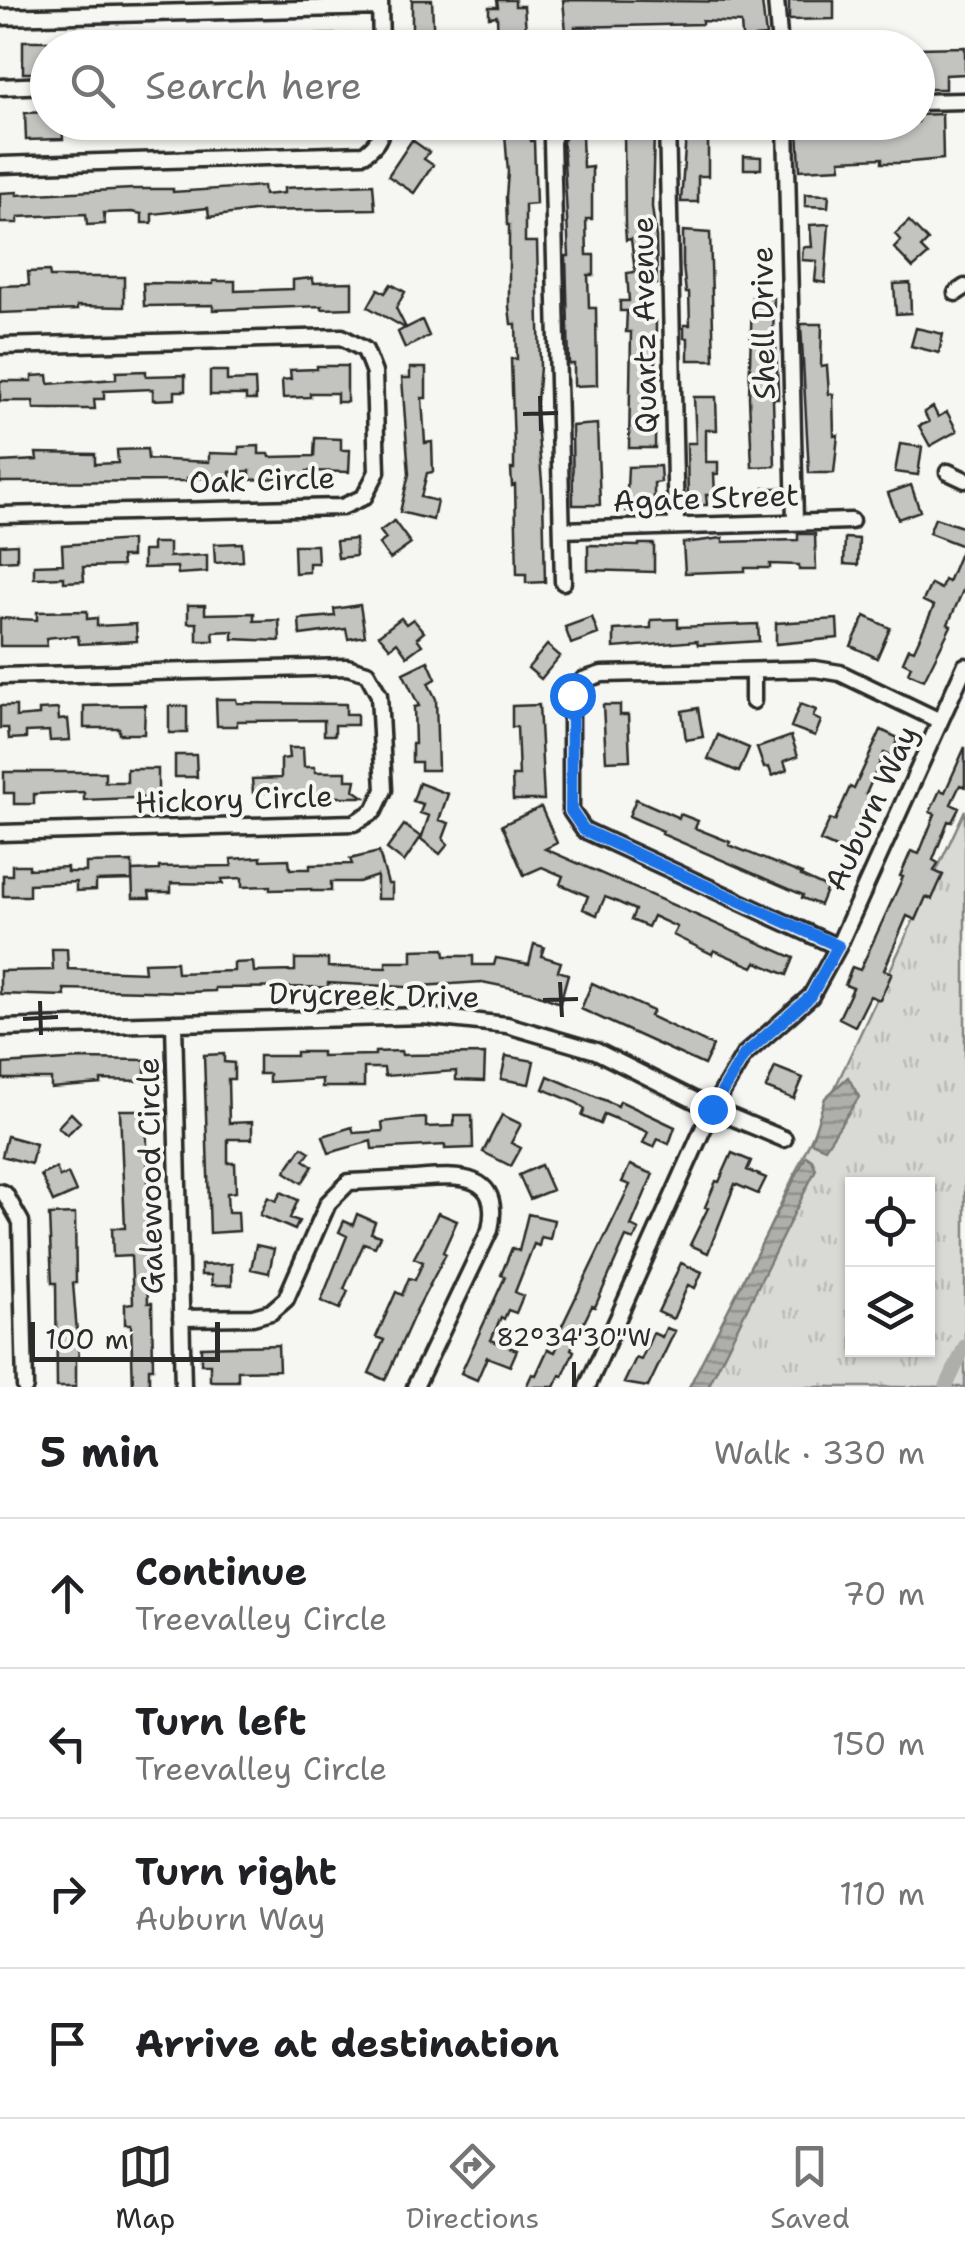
<!DOCTYPE html>
<html lang="en">
<head>
<meta charset="utf-8">
<style>
	body { margin:0; font-family:"Shantell Sans",sans-serif; background:#f6f6f6; color:#202124 }
	.controls { position:absolute; right:30px; bottom:30px; display:grid; overflow:hidden; border-radius:0px; box-shadow:0 2px 8px #0004 }
	.controls button { width:90px; height:90px; display:grid; place-items:center; padding:0; border:0; border-bottom:2px solid #e0e0e0; background:#fff; color:#202124; font:50px sans-serif }
	.scale { position:absolute; left:30px; bottom:25px; width:190px; box-sizing:border-box; padding-left:10px; border:5px solid #2b2b2b; border-top:0; font-size:28px; line-height:35px; white-space:nowrap; color:#2b2b2b; -webkit-text-stroke:8px #f6f6f2; paint-order:stroke }
	.stop { position:absolute; width:30px; height:30px; margin:-22px; border:8px solid #1a73e8; border-radius:50%; background:#fff }
	.stop.end { background:#1a73e8; border-color:#fff; box-shadow:0 2px 10px #0008 }
	.list { margin:0; padding:0; list-style:none }
	h2 { display:flex; justify-content:space-between; align-items:center; height:130px; margin:0; padding:0 40px; font-size:42px }
	h2 small { font-size:32px; font-weight:400; color:#757577 }
	.list li { display:grid; grid-template-columns:65px 1fr auto; gap:30px; align-items:center; box-sizing:border-box; height:150px; padding:0 40px; border-top:2px solid #e0e0e0 }
	.list b { display:block; font-size:38px; white-space:nowrap }
	.list p { margin:0; font-size:32px; white-space:nowrap; color:#757577 }
	.list em { font-size:32px; font-style:normal; color:#757577 }
	.icon { flex:none; width:55px; height:55px; fill:none; stroke:currentColor; stroke-width:2; stroke-linecap:round; stroke-linejoin:round }
	.map { position:relative; flex:none; width:965px; height:1387px; overflow:hidden }
	.search { position:absolute; background:#fff; box-shadow:0 2px 8px #0004; left:30px; right:30px; top:30px; height:110px; display:flex; align-items:center; gap:25px; box-sizing:border-box; padding:0 35px; border-radius:55px; color:#757577; font-size:38px }
	.sheet { height:730px; background:#fff }
	nav { display:flex; justify-content:space-around; align-items:center; box-sizing:border-box; height:140px; border-top:2px solid #e0e0e0; background:#fff; font-size:28px; color:#757577 }
	nav a { display:grid; justify-items:center; gap:5px }
	nav .on { color:#2b2b2b }
	.map>svg:first-child { display:block }
	.park { fill:url(#park-tufts); stroke:#828280; stroke-width:2.5; fill-rule:evenodd }
	.water { fill:url(#water-rules); stroke:#7a7a78; stroke-width:2.5 }
	.lines { fill:none; stroke-linecap:round; stroke-linejoin:round }
	.canal { stroke:#aeaeab; stroke-width:14 }
	.building { fill:#c3c3c0; stroke:#2b2b2b; stroke-width:2.5 }
	.minor-casing { stroke:#2b2b2b; stroke-width:21 }
	.minor { stroke:#f6f6f2; stroke-width:14 }
	.route { stroke:#1a73e8; stroke-width:12 }
	.ticks { fill:none; stroke:#2b2b2b; stroke-width:4 }
	.labels { text-anchor:middle; dominant-baseline:central; stroke-width:8; stroke-linejoin:round; paint-order:stroke }
	.street-label { font-size:30px; fill:#2b2b2b; stroke:#f6f6f2 }
	.ticks-label { font-size:25px; text-anchor:middle; fill:#2b2b2b; stroke:#f6f6f2; stroke-width:8; stroke-linejoin:round; paint-order:stroke }
</style>
</head>
<body>
<div class="map">
<svg width="965" height="1387" viewBox="0 0 965 1387">
	<defs>
		<pattern id="park-tufts" width="24" height="20" patternUnits="userSpaceOnUse" patternTransform="scale(2.5)"><rect width="24" height="20" fill="#d9d9d5"/><path d="M3 7l-1-3M5 7V3M7 7l1-3M15 17l-1-3M17 17v-4M19 17l1-3" fill="none" stroke="#babab7"/></pattern>
		<pattern id="water-rules" width="6" height="5" patternUnits="userSpaceOnUse" patternTransform="scale(2.5)"><rect width="6" height="5" fill="#aeaeab"/><path d="M0 2.5h6" fill="none" stroke="#8e8e8b"/></pattern>
	</defs>
	<rect width="100%" height="100%" fill="#f6f6f2"/>
	<filter id="ink" filterUnits="userSpaceOnUse"><feTurbulence type="fractalNoise" baseFrequency=".01" numOctaves="2"/><feDisplacementMap in="SourceGraphic" scale="20" xChannelSelector="R" yChannelSelector="G"/><feConvolveMatrix kernelMatrix="1 2 1 2 8 2 1 2 1" color-interpolation-filters="sRGB"/></filter>
	<g filter="url(#ink)">
		<path class="park" d="M965 810V1387H695ZM852 1184H928V1350H852Z"/>
		<path class="water" d="M848 1077 859 1097 825 1148 811 1142 825 1098Z
			M806 1156 812 1160 816 1169 708 1387H689Z"/>
		<g class="lines">
			<path class="canal" d="M946 1387 965 1346"/>
		</g>
		<path class="building" d="M412 0H432L434 48H412Z
			M497 0H515V6H524L527 44 498 45 497 16 489 17V7H498Z
			M563 0 762 2 766 36 755 37 756 48H743L741 23 702 21V24L575 27V48L547 47V32H566Z
			M789 0H834V19L789 20Z
			M351 34V48H138V39Z
			M23 41H48V73H23Z
			M965 47V74L945 75V89H927V72H918V48Z
			M48 112V122H62L63 139 26 140 25 113Z
			M942 114 943 159 900 163H882V158L840 160 841 168 800 170 798 127 918 122V115Z
			M100 122H212V131L100 137Z
			M504 122H530L531 141H534L536 204 525 205V242H537L540 367 536 412 543 494 545 582 526 583V574H517L515 485 512 486 511 469H514V447L511 359H517L516 324H511L509 307V225H507L506 197 508 172Z
			M624 131 654 132 652 207 656 237 657 284 640 285 642 321H656L655 448H629L631 332H626L627 311H620V301H629L627 273 635 272 631 239 626 240 625 226Z
			M582 134 583 168 592 167V219H586L587 255H594V275H588L589 308H596L597 385 574 386V364H569L566 256H569L563 141 566 135Z
			M686 135H708V176H698V202H681Z
			M412 140 429 152 424 159 433 165 414 193 388 176Z
			M744 156 761 157V169H744Z
			M373 184 375 209 253 211 209 217 208 208 152 214V223H142V214L132 212 104 213 105 224 87 225 86 214 18 217V223H0V193L17 192V195L132 189H173V192L263 186 264 195 284 193V188Z
			M805 194 829 195 828 207 805 206Z
			M909 221 928 241 921 248 928 255 913 268 894 248 901 241 895 234Z
			M829 224 825 283 815 281 817 261 802 260 803 247H812L810 225Z
			M683 231 710 233 714 360H688V338H684V325H690L689 293H686L683 266Z
			M49 271 50 277H124V307L77 306V310L0 313V286L29 285 28 272Z
			M313 278V283L352 282V308L322 309V306L213 310V305L144 306 143 283 213 284V281H235V291L293 289V280Z
			M910 283 911 313 896 314 894 284Z
			M391 284 405 292 396 308 406 328 422 320 429 336 405 348 398 332 405 328 368 307 378 289 385 293Z
			M752 297 774 298 773 344H776L778 389V399H773L775 466 752 467 749 397Z
			M801 324H822L821 367 827 366 829 394H833L834 436 838 435 834 473H809Z
			M916 328 943 334 939 353 911 346Z
			M317 366H347V402H337V393H310V397L283 398 282 380 291 379 290 370 317 369Z
			M410 368H426V398H422L425 443 432 442 433 472 427 473 421 497 437 501 433 520 400 512 409 474 402 378H410Z
			M146 371V376L185 375V391H175V399L153 400V389L104 391V399H94L95 409H34L33 401H0V381H32V376L48 375 49 384 74 382 116 379V372Z
			M210 371H227V381L255 380 256 400H246V395H210Z
			M694 397H716L717 430H706V462H718V474H714L715 495H706L707 505H688L687 443H696Z
			M933 407 938 417 947 412 957 431 930 446 919 426 929 422 924 412Z
			M597 424 600 505H573L572 426Z
			M315 438 341 439V450H350L349 472 307 471V476L250 480V471L230 472V478H187V481L0 482V462L37 460 36 453 95 454V464L118 463 117 450 147 449 148 459 209 462V453L239 454V447L259 446V454H269L270 457 314 456Z
			M900 444 922 447 918 475 895 472Z
			M660 466 661 482 654 483V502H645V510L626 511 628 467Z
			M911 485 920 511 898 519 888 493Z
			M764 488H780V501H765Z
			M935 518 965 528V586L948 624 951 626 924 680 908 673 911 666 903 662 909 648 914 650 934 606 923 601 931 584 941 589 944 580 948 582 963 546 929 533Z
			M394 521 411 544 390 559 379 544 386 539 380 531Z
			M798 534H815L816 570H799V565L770 564V568H745V571L685 573 683 543 723 538V542L798 540Z
			M845 538 859 539 858 565 844 564Z
			M355 539 356 556 338 558 336 541Z
			M131 540V557H121L122 566 83 567 84 581 64 582V577L34 578V565L63 564 62 545Z
			M152 543H169V557L207 555V572L178 574 177 567 143 568V551H152Z
			M242 543 243 561 215 563 214 544Z
			M17 544V560L0 561V545Z
			M639 544H654V572L588 570V545L639 546Z
			M294 545H317L318 563H309V572L295 573Z
			M188 605H205V614L254 613V621L279 620 280 641 233 639V631L213 632 214 641H197V623H188Z
			M360 605 365 636 348 639 346 629 300 635 299 619 335 616 334 609Z
			M87 611V619L97 618V626L136 624 137 641 79 644 78 636 55 637 46 638 47 646H0V618L37 620V612Z
			M865 616 890 628 877 658 851 646Z
			M592 617 598 634 571 644 565 627Z
			M401 618 406 624 413 619 424 632 417 638 422 645 407 656 397 642 390 648 379 635Z
			M678 619V627L758 624 759 641 698 645 697 641 614 648V630L651 628V620Z
			M837 619 838 638 776 644V623Z
			M547 645 560 656 541 679 528 668Z
			M428 661 436 679 428 683 436 699 438 770H421V762H412V744H415L414 707 419 706 403 673Z
			M216 699H236L237 703 346 704V714H357V725H335V735H324V720L237 721V726H217Z
			M800 704 816 710 813 717 821 721 815 736 791 727Z
			M145 705 144 734H119V728H84V706Z
			M539 705 544 800H513L512 776H519L517 727H512V706Z
			M603 705H620V715H628L630 760 606 761Z
			M0 706H16V717L39 715V710L58 709 59 720 68 719 70 740 50 741 49 731 26 732V738L9 739 8 728H0Z
			M169 706H187V733H169Z
			M698 708 703 737 686 740 682 711Z
			M881 730 898 738 891 756 884 753 866 794 872 797 845 852 820 841 830 819 835 821 850 787 854 789Z
			M718 735 749 748 739 772 708 759Z
			M791 736 798 756 784 761 787 770 772 776 769 767 764 768 757 748Z
			M965 747V787L960 785 951 804 959 808 952 822 948 821 933 860 938 863 934 871 943 875 932 899 926 897 916 920 907 916 884 970 892 973 880 1000 870 996 855 1026 839 1018 853 988 845 985 852 967 860 970 903 877 900 876 911 851 919 854 935 814 930 812 940 790 945 792Z
			M288 748H303L304 767H315V772H346V780H356L354 790 364 797H282V792L253 793 252 779 281 778V759L289 758Z
			M175 755H196L197 777H175Z
			M127 769H158V797L84 800V792L34 794V804H14V793H4V772H105V782H127Z
			M419 783 448 794 439 820 449 823 443 839 448 844 440 854 421 839 429 816 420 813 423 804 413 801Z
			M636 799 679 818 680 814 698 821 695 828 730 842 729 845 802 874 801 876 827 888 820 905 802 898 803 895 662 834 663 831 629 816Z
			M541 807 557 843 545 849 794 958 787 975 756 962 753 967 714 950 712 954 673 935 677 927 653 916 648 927 631 920 635 910 613 900 605 897 597 915 583 909 588 896 560 884 563 876 542 867 524 875 502 825Z
			M404 825 421 837 404 862 387 849Z
			M379 852 388 884H392V899H377V876L359 882H331V891H311V889L270 890V886L242 887V878L222 879 223 884 171 883V892H149L150 898H133L132 871 159 870V867L232 866 231 859 261 857V860L289 859 290 869H310V865L352 864 350 859Z
			M132 862V880L96 881V890L76 891V882L29 884V896H3V875H12V865H29V869L67 867V872H86V863Z
			M534 944 544 947 541 956 561 962 558 971 568 974 560 1003 531 992 482 982 405 987 328 983V987L215 988V991L187 992 64 989 65 996 0 994V971L53 970 52 949H67L68 969 145 972 144 963 176 962 177 973 234 971V963L253 962 254 972 295 971V959H328V967L386 968V962H412V950L444 949 445 956H473V965H494L496 958 529 964Z
			M592 983 653 1011 650 1016 713 1046 704 1065 581 1009Z
			M401 1051 402 1055 485 1054 484 1081 456 1080V1071L385 1076 384 1068H364V1087H322V1079L269 1082V1074H259V1056H296V1052H322V1056L375 1055V1052Z
			M224 1054V1062L234 1063V1079H228L229 1123 252 1122V1139H228V1163H235L236 1192 227 1193 228 1212H238L239 1231 210 1233 204 1055Z
			M506 1056 534 1061 529 1084 501 1079Z
			M82 1059 145 1060V1081L101 1080V1084L51 1088V1079H3V1064Z
			M775 1067 803 1078 794 1099 766 1088Z
			M548 1076 618 1106 620 1101 675 1127 669 1144 658 1139 654 1147 643 1143 648 1132 604 1114 600 1124 582 1116 585 1109 577 1103 543 1089Z
			M120 1110H146L149 1215H146V1256L148 1303H152L153 1368H149V1387H133L131 1324H125V1304L133 1303 131 1256 113 1257 112 1228H125Z
			M71 1113 80 1122 67 1135 58 1127Z
			M454 1115H472L473 1148 445 1149V1145L372 1149 371 1141 329 1153 323 1136 352 1127 354 1133 383 1131 382 1122 408 1119 426 1118V1127L454 1126Z
			M502 1115 521 1124 511 1143 521 1148 511 1166 483 1152Z
			M7 1136 36 1144 31 1164 2 1156Z
			M302 1147 310 1152 304 1160 313 1166 302 1183 285 1172Z
			M732 1153 751 1161 747 1170 766 1178 758 1194 735 1184 708 1253 690 1245 708 1208 705 1207 716 1181 719 1182Z
			M541 1165 552 1190 530 1199 519 1175Z
			M630 1165 653 1174 631 1226 639 1230 634 1240 626 1237 595 1307 592 1306 571 1349 574 1351 563 1376 560 1375 554 1387H526L532 1374 536 1375 548 1349 555 1352 564 1332 560 1330 630 1185 622 1182Z
			M56 1168 60 1177 68 1174 76 1192 53 1202 41 1175Z
			M281 1192 298 1200 290 1218 299 1221 295 1230 260 1215 268 1197 276 1201Z
			M438 1213 457 1221 443 1252 446 1254 416 1311 385 1380 369 1373 384 1340 376 1337 396 1292 402 1295 409 1278 415 1280 423 1262 414 1258Z
			M75 1214 76 1283H73L79 1358H76V1387H57L56 1283H52L49 1215Z
			M357 1214 375 1222 371 1233 380 1236 375 1247 364 1243 344 1289 348 1291 340 1309 321 1301 347 1236 339 1232 344 1221 353 1225Z
			M528 1214 554 1220 550 1239 541 1237 539 1246 534 1244 515 1292 523 1296 516 1313 508 1310 504 1319 501 1317 491 1340 517 1350 510 1366 487 1357 477 1380 461 1373 505 1277 501 1275 512 1248 519 1251Z
			M256 1245 274 1249 269 1273 251 1269Z
			M681 1263 702 1272 695 1288 688 1285 673 1319 658 1312Z
			M232 1264V1285H212L211 1275H201V1265Z
			M666 1328 675 1331 648 1387 624 1383 636 1358 641 1360 653 1333 662 1337Z
			M278 1345 279 1370 238 1371V1381H210V1364H201V1347Z"/>
		<g class="lines">
			<g class="minor-casing">
				<path id="minor" d="M776 0 780 48
					M380 1 381 48
					M0 17 380 7
					M0 87 48 85
					M918 102 965 101
					M559 122 552 141 563 582
					M667 122 676 526
					M786 122 795 522
					M0 165 364 154C376 145 382 137 382 122
					M956 293 965 287
					M0 346 342 337 365 350 374 373 377 472 364 497 342 507 0 515
					M948 472 965 480
					M562 530 851 521
					M753 671V701
					M0 676 347 667 367 673 379 695 384 790 374 811 354 823 0 833
					M838 947 584 830 571 811V695L583 680 602 674 815 669 840 673 940 721
					M174 1023 183 1387
					M0 1028 423 1016 507 1025 596 1051 712 1109 784 1139
					M0 1192 5 1194 21 1222 25 1387
					M181 1318 253 1317 271 1312 286 1299 328 1203 349 1182C371 1181 392 1180 413 1179 455 1176 503 1170 490 1230L415 1387
					M587 1387 712 1109 744 1055 811 996 838 947 965 666"/>
			</g>
			<use href="#minor" class="minor"/>
		</g>
	</g>
	<g class="lines" filter="url(#ink)">
		<path class="route" d="M572 695 571 811 584 830 838 946 811 996 744 1055 712 1109"/>
	</g>
	<path class="ticks" d="M540 396 541 431M523 414 558 413M560 982 562 1017M543 1000 578 999M40 1001 41 1035M23 1019 58 1017M574 1362V1387"/>
	<g class="labels">
		<g class="street-label">
			<text transform="translate(763 323) rotate(-91)">Shell Drive</text>
			<text transform="translate(644 325) rotate(-91)">Quartz Avenue</text>
			<text transform="translate(262 480) rotate(-2)">Oak Circle</text>
			<text transform="translate(706 498) rotate(-2)">Agate Street</text>
			<text transform="translate(234 799) rotate(-2)">Hickory Circle</text>
			<text transform="translate(871 808) rotate(-65)">Auburn Way</text>
			<text transform="translate(374 995) rotate(1)">Drycreek Drive</text>
			<text transform="translate(150 1176) rotate(-91)">Galewood Circle</text>
		</g>
	</g>
	<g class="ticks-label">
		<text x="574" y="1346">82°34'30"W</text>
	</g>
</svg>
<div class="controls">
<button><svg class="icon" aria-label="locate" viewBox="0 0 24 24"><circle cx="12" cy="12" r="6"/><path d="M12 2v4M12 18v4M2 12h4M18 12h4"/></svg></button>
<button><svg class="icon" aria-label="layers" viewBox="0 0 24 24"><path d="M12 4l9 5-9 5-9-5zM3 14l9 5 9-5"/></svg></button>
</div>
<div class="scale">100 m</div>
<div class="stop" style="left:572px;top:695px"></div>
<div class="stop end" style="left:712px;top:1109px"></div>
<div class="search"><svg class="icon" aria-label="search" viewBox="0 0 24 24"><circle cx="10" cy="10" r="6"/><path d="M15 15l6 6"/></svg>Search here</div>
</div>
<section class="sheet">
<h2>5 min<small>Walk · 330 m</small></h2>
<ul class="list">
<li><svg class="icon" aria-label="ahead" viewBox="0 0 24 24"><path d="M12 20V5M6 11l6-6 6 6"/></svg><div><b>Continue</b><p>Treevalley Circle</p></div><em>70 m</em></li>
<li><svg class="icon" aria-label="left" viewBox="0 0 24 24"><path d="M17 20v-9H6M10 6l-5 5 5 5"/></svg><div><b>Turn left</b><p>Treevalley Circle</p></div><em>150 m</em></li>
<li><svg class="icon" aria-label="right" viewBox="0 0 24 24"><path d="M7 20v-9h11M14 6l5 5-5 5"/></svg><div><b>Turn right</b><p>Auburn Way</p></div><em>110 m</em></li>
<li><svg class="icon" aria-label="arrive" viewBox="0 0 24 24"><path d="M6 21V4h12l-3 4 3 4H6"/></svg><div><b>Arrive at destination</b></div></li>
</ul>
</section>
<nav>
<a class="on"><svg class="icon" aria-label="map" viewBox="0 0 24 24"><path d="M3 6l6-2 6 2 6-2v14l-6 2-6-2-6 2zM9 4v14M15 6v14"/></svg>Map</a>
<a><svg class="icon" aria-label="directions" viewBox="0 0 24 24"><path d="M12 3l9 9-9 9-9-9zM9 14v-3h6M13 9l2 2-2 2"/></svg>Directions</a>
<a><svg class="icon" aria-label="saved" viewBox="0 0 24 24"><path d="M7 4h10v16l-5-4-5 4z"/></svg>Saved</a>
</nav>
</body>
</html>
